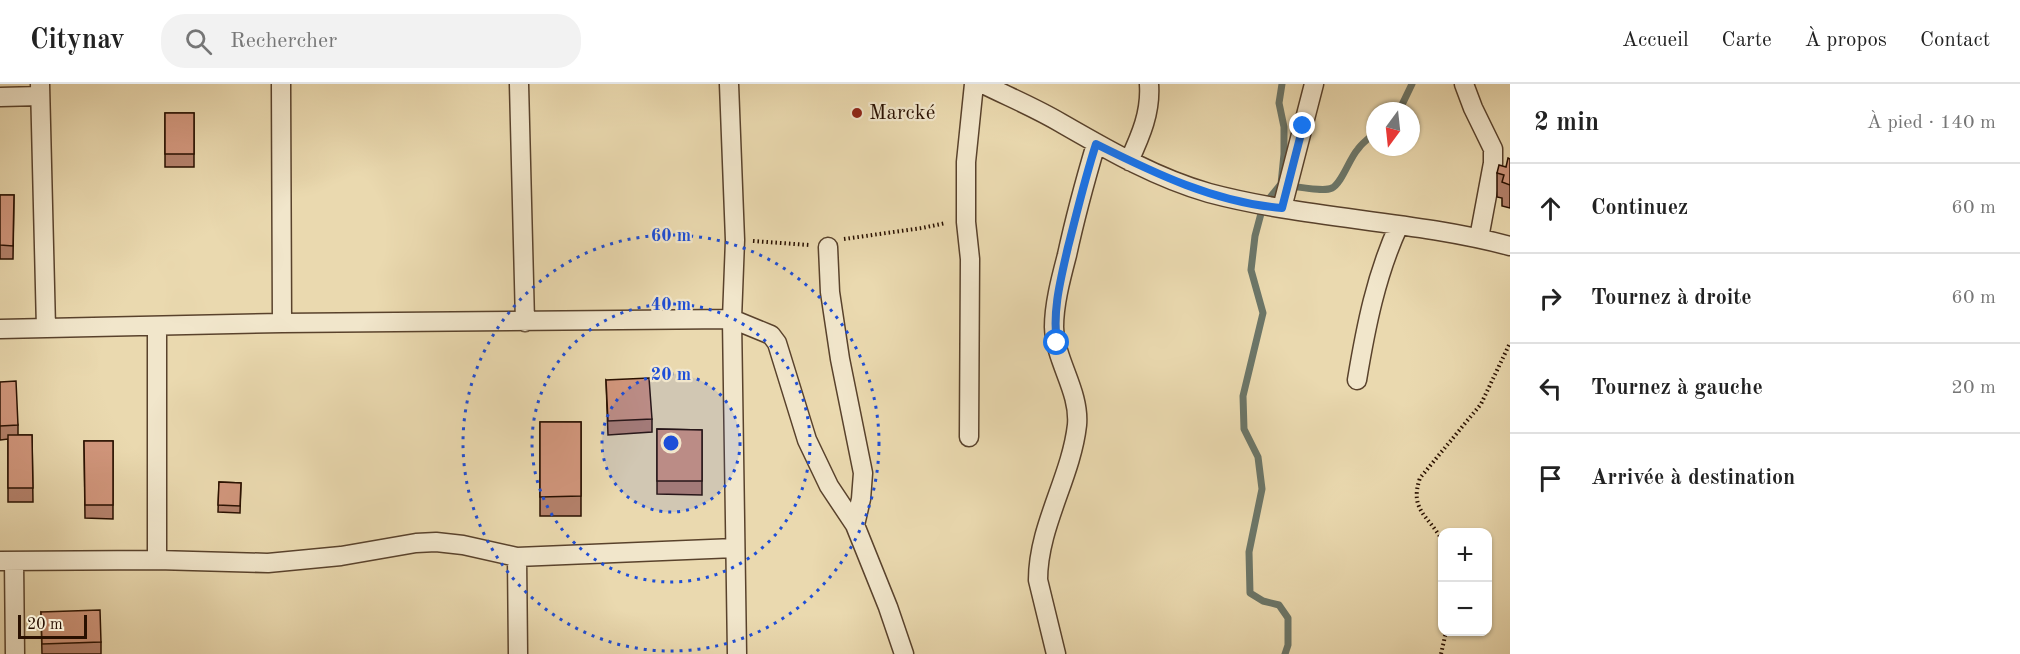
<!DOCTYPE html>
<html lang="fr">
<head>
<meta charset="utf-8">
<style>
	body { margin:0; font-family:"Old Standard TT",serif; background:#f2f2f2; color:#222 }
	.controls { position:absolute; right:18px; bottom:18px; display:grid; overflow:hidden; border-radius:12px; box-shadow:0 2px 4px #0004 }
	.controls button { width:54px; height:54px; display:grid; place-items:center; padding:0; border:0; border-bottom:2px solid #e0e0e0; background:#fff; color:#222; font:30px sans-serif }
	.compass { position:absolute; left:1366px; top:18px; width:54px; height:54px; border-radius:50%; background:#fff; box-shadow:0 2px 4px #0004; rotate:195deg }
	.scale { position:absolute; left:18px; bottom:15px; width:69px; box-sizing:border-box; padding-left:6px; border:3px solid #291000; border-top:0; font-size:16px; line-height:21px; white-space:nowrap; color:#291000; -webkit-text-stroke:4px #f1e6cb; paint-order:stroke }
	.stop { position:absolute; width:18px; height:18px; margin:-14px; border:4px solid #1a73e8; border-radius:50%; background:#fff }
	.stop.end { background:#1a73e8; border-color:#fff; box-shadow:0 2px 6px #0008 }
	.list { margin:0; padding:0; list-style:none }
	h2 { display:flex; justify-content:space-between; align-items:center; height:78px; margin:0; padding:0 24px; font-size:26px }
	h2 small { font-size:20px; font-weight:400; color:#767676 }
	.list li { display:grid; grid-template-columns:39px 1fr auto; gap:18px; align-items:center; box-sizing:border-box; height:90px; padding:0 24px; border-top:2px solid #e0e0e0 }
	.list b { display:block; font-size:22px; white-space:nowrap }
	.list em { font-size:20px; font-style:normal; color:#767676 }
	.icon { flex:none; width:33px; height:33px; fill:none; stroke:currentColor; stroke-width:2; stroke-linecap:round; stroke-linejoin:round }
	.map { position:relative; flex:none; width:1510px; height:570px; overflow:hidden }
	header { display:flex; align-items:center; gap:36px; box-sizing:border-box; height:84px; padding:0 30px; background:#fff; border-bottom:2px solid #e0e0e0 }
	header strong { font-size:28px }
	nav { display:flex; gap:33px; margin-inline-start:auto; font-size:21px }
	.search { width:420px; height:54px; background:#f2f2f2; display:flex; align-items:center; gap:15px; box-sizing:border-box; padding:0 21px; border-radius:24px; color:#767676; font-size:22px }
	main { display:flex }
	aside { flex:1; background:#fff }
	.map>svg:first-child { display:block }
	.lines { fill:none; stroke-linecap:round; stroke-linejoin:round }
	.stream { stroke:#6c7668; stroke-width:7 }
	.street-casing { stroke:#59422c; stroke-width:21 }
	.path { stroke:#291000; stroke-width:4; stroke-dasharray:1.5 3; stroke-linecap:butt }
	.street { stroke:#f1e6cb; stroke-width:18 }
	.wall { fill:#b4816b; stroke:#291000; stroke-width:1.5 }
	.building { fill:#d1967c; stroke:#291000; stroke-width:1.5 }
	.route { stroke:#1a73e8; stroke-width:8 }
	.ring { fill:none; stroke:#1d4ed8; stroke-width:3; stroke-dasharray:3 6 }
	.poi-dot { fill:#8f2418; stroke:#f1e6cb; stroke-width:2 }
	.labels { text-anchor:middle; dominant-baseline:central; stroke-width:4.5; stroke-linejoin:round; paint-order:stroke }
	.poi-label { font-size:21px; fill:#291000; stroke:#f1e6cb; text-anchor:start }
	.centre { fill:#1d4ed8; stroke:#f1e6cb; stroke-width:3 }
	.ring-label { font-size:18px; text-anchor:middle; font-weight:bold; fill:#1d4ed8; stroke:#f1e6cb; stroke-width:4.5; stroke-linejoin:round; paint-order:stroke }
</style>
</head>
<body>
<header>
<strong>Citynav</strong>
<div class="search"><svg class="icon" aria-label="search" viewBox="0 0 24 24"><circle cx="10" cy="10" r="6"/><path d="M15 15l6 6"/></svg>Rechercher</div>
<nav><a>Accueil</a><a>Carte</a><a>À propos</a><a>Contact</a></nav>
</header>
<main>
<div class="map">
<svg width="1510" height="570" viewBox="0 0 1510 570">
	<rect width="100%" height="100%" fill="#ead9af"/>
	<filter id="stains"><feTurbulence type="fractalNoise" baseFrequency=".00333" numOctaves="4"/><feColorMatrix values="0 0 0 0 .2 0 0 0 0 .09 0 0 0 0 .02 0 0 0 .5 -.17"/></filter>
	<radialGradient id="worn" r=".72"><stop offset=".6" stop-color="#630" stop-opacity="0"/><stop offset="1" stop-color="#630" stop-opacity=".3"/></radialGradient>
	<g class="lines">
		<path class="stream" d="M1282 0 1279 19 1284 43V70L1281 100 1263 122 1255 152 1251 186 1263 229 1243 312 1244 345 1258 373 1262 405 1249 468 1250 509 1263 517 1279 521 1288 534V561L1285 570
			M1399 27 1412 0
			M1290 102C1300 103 1324 108 1332 104 1342 99 1349 75 1358 65 1362 59 1369 54 1375 49"/>
		<g class="street-casing">
			<path id="street" d="M40 0 46 244
				M281 0 282 239
				M519 0 525 238
				M729 0 735 156 732 235 737 570
				M983 0C1009 13 1036 24 1061 39 1108 66 1156 94 1209 109 1307 135 1411 136 1510 162
				M1464 0 1473 24 1493 65V79L1479 154
				M0 13 40 12
				M1129 77C1141 51 1151 28 1149 0
				M1282 124 1314 0
				M828 163 830 208 840 275 863 389 861 415 855 441
				M157 243V476
				M0 245 282 239 732 235 771 251 777 259 807 356 829 402 855 441 888 523 904 570
				M1357 296C1366 242 1376 191 1399 141
				M969 353 970 175 966 138V78L974 0
				M517 473 518 570
				M0 477 157 476 268 479 341 472 416 459 436 458 463 461 517 473 735 464
				M14 477 15 570
				M1056 570 1038 496C1038 442 1071 394 1077 341 1080 307 1055 277 1054 243 1054 220 1061 194 1067 171 1075 134 1085 97 1096 60"/>
		</g>
		<path class="path" d="M844 155 922 144 946 139
			M753 157 809 161
			M1442 456C1428 431 1409 426 1420 394L1481 320 1510 259
			M1441 570 1446 548"/>
		<use href="#street" class="street"/>
	</g>
	<path class="wall" d="M165 29H194V83H165Z
		M1510 75V124L1502 122V114L1497 113V89L1506 83Z
		M0 111H14L13 175H0Z
		M606 296 652 335V348L608 351Z
		M0 298 18 341V351H32L33 418H8V355L0 356Z
		M540 338H581V432H540Z
		M657 345 702 346V411L657 410Z
		M84 357H113V435L85 434Z
		M219 398 241 399 240 429 218 428Z
		M41 528 101 558V570H42Z"/>
	<path class="building" d="M165 29H194V70H165Z
		M1508 74 1510 75V101L1502 98 1504 91 1497 89 1499 81 1506 83Z
		M0 111H14L13 162 0 161Z
		M649 294 652 335 608 337 606 296Z
		M16 297 18 341 0 342V298Z
		M540 338H581V412L540 413Z
		M657 345 702 346V397H657Z
		M8 351H32L33 404H8Z
		M84 357H113V421H85Z
		M219 398 241 399 240 422 218 421Z
		M100 526 101 558 42 560 41 528Z"/>
	<g class="lines">
		<path class="route" d="M1057 259C1052 227 1061 194 1068 163 1077 128 1085 94 1096 60 1154 89 1216 119 1282 124L1303 42"/>
	</g>
	<circle cx="671" cy="359" r="69" fill="#1d4ed8" fill-opacity=".12"/>
	<g class="ring">
		<circle cx="671" cy="359" r="69"/>
		<circle cx="671" cy="359" r="139"/>
		<circle cx="671" cy="359" r="208"/>
	</g>
	<circle class="poi-dot" cx="857" cy="29" r="6"/>
	<g class="labels">
		<g class="poi-label">
			<text x="869" y="29">Marcké</text>
		</g>
	</g>
	<circle cx="671" cy="359" r="9" class="centre"/>
	<g class="ring-label">
		<text x="671" y="157">60 m</text>
		<text x="671" y="226">40 m</text>
		<text x="671" y="296">20 m</text>
	</g>
	<rect width="100%" height="100%" filter="url(#stains)"/>
	<rect width="100%" height="100%" fill="url(#worn)"/>
</svg>
<div class="controls">
<button>+</button>
<button>−</button>
</div>
<svg class="compass" viewBox="-18 -18 36 36"><path d="M0-13l5 13h-10z" fill="#e53935"/><path d="M0 13l5-13h-10z" fill="#767676"/></svg>
<div class="scale">20 m</div>
<div class="stop" style="left:1057px;top:259px"></div>
<div class="stop end" style="left:1303px;top:42px"></div>
</div>
<aside>
<h2>2 min<small>À pied · 140 m</small></h2>
<ul class="list">
<li><svg class="icon" aria-label="ahead" viewBox="0 0 24 24"><path d="M12 20V5M6 11l6-6 6 6"/></svg><div><b>Continuez</b></div><em>60 m</em></li>
<li><svg class="icon" aria-label="right" viewBox="0 0 24 24"><path d="M7 20v-9h11M14 6l5 5-5 5"/></svg><div><b>Tournez à droite</b></div><em>60 m</em></li>
<li><svg class="icon" aria-label="left" viewBox="0 0 24 24"><path d="M17 20v-9H6M10 6l-5 5 5 5"/></svg><div><b>Tournez à gauche</b></div><em>20 m</em></li>
<li><svg class="icon" aria-label="arrive" viewBox="0 0 24 24"><path d="M6 21V4h12l-3 4 3 4H6"/></svg><div><b>Arrivée à destination</b></div></li>
</ul>
</aside>
</main>
</body>
</html>
